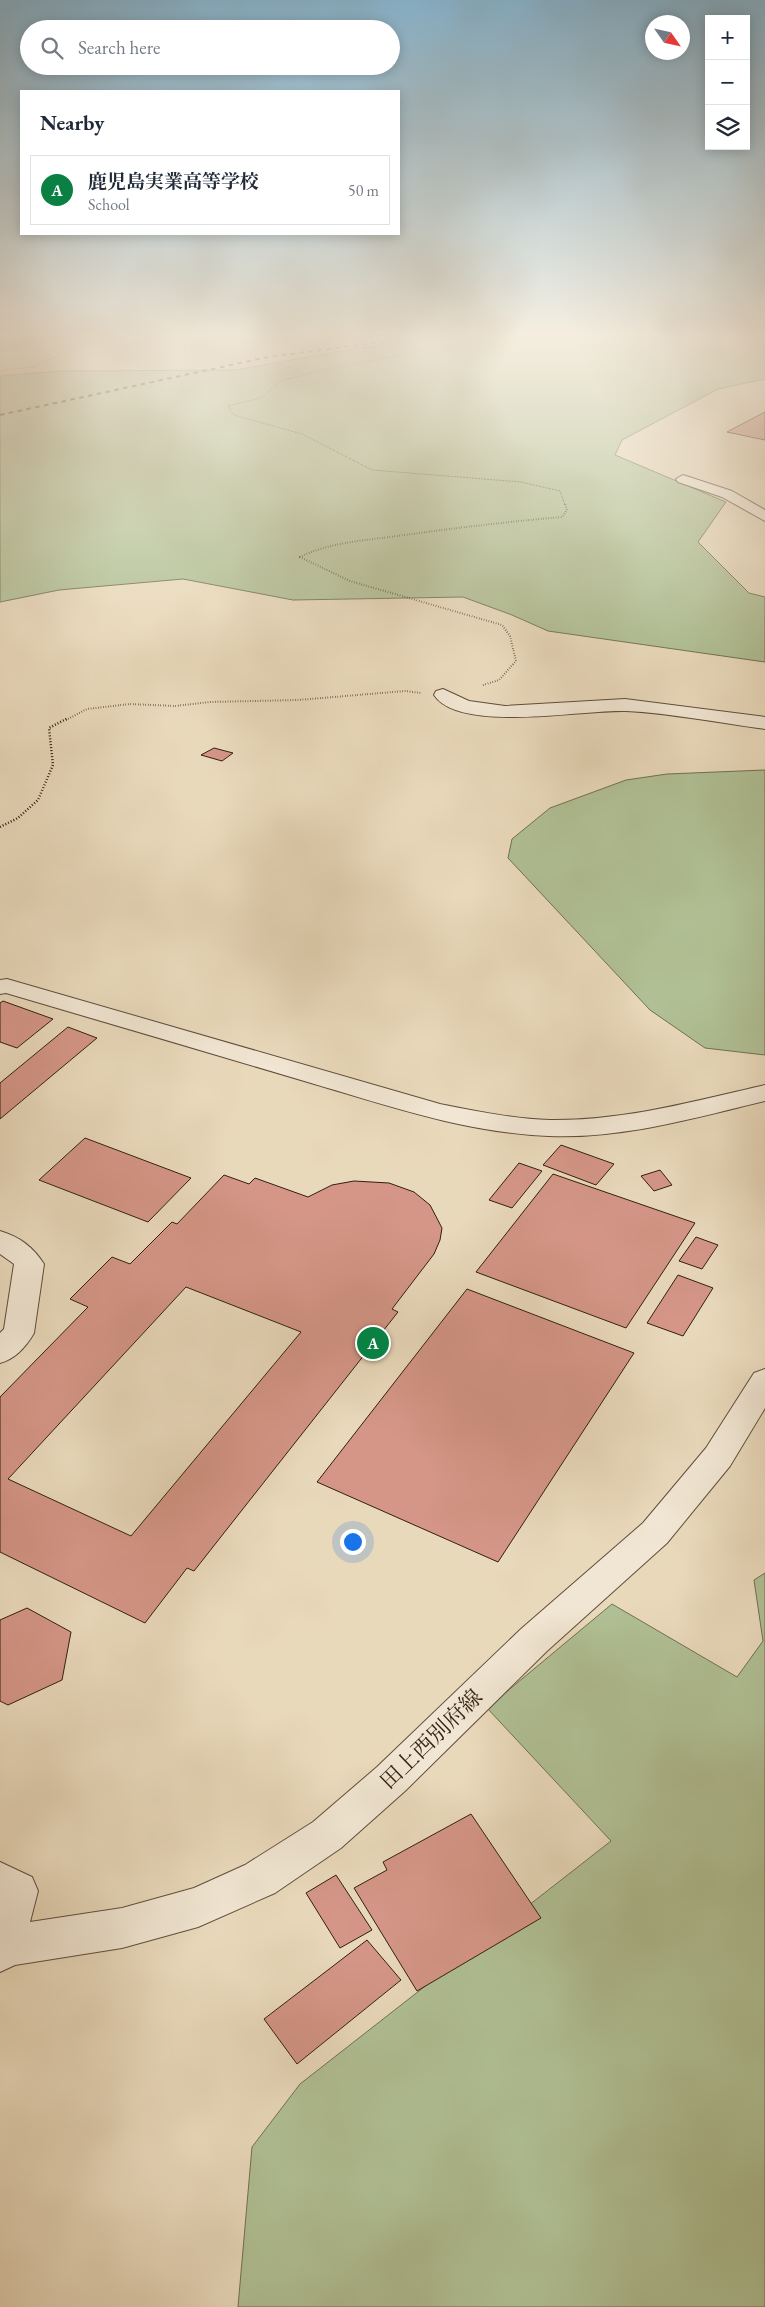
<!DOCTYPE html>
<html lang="en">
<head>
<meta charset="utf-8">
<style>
	body { margin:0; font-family:"EB Garamond","Noto Serif JP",serif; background:#f6f6f7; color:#1f2937 }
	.controls { position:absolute; right:15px; top:15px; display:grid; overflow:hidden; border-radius:0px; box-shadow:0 2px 12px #0003 }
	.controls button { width:45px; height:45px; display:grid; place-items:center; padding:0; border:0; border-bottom:1px solid #e0e1e3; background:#fff; color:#1f2937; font:25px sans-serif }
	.compass { position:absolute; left:645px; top:15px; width:45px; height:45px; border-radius:50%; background:#fff; box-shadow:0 2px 12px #0003; rotate:124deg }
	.you { position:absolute; left:352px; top:1541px; width:18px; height:18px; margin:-12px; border:4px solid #fff; border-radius:50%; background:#1a73e8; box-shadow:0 0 0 8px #1a73e833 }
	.badge { display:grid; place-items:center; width:32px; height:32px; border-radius:50%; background:#0b8043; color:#fff; font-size:16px; font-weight:700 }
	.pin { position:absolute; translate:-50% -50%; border:2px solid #fff; box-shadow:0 1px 5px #0006 }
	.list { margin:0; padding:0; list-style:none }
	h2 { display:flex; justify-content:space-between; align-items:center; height:65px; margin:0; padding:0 20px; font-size:21px }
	h2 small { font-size:16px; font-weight:400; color:#747a83 }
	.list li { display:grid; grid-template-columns:32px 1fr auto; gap:15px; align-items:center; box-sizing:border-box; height:70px; margin:0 10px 10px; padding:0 10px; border:1px solid #e0e1e3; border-radius:0px }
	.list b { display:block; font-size:19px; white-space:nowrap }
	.list p { margin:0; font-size:16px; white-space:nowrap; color:#747a83 }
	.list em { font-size:16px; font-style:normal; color:#747a83 }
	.icon { flex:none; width:28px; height:28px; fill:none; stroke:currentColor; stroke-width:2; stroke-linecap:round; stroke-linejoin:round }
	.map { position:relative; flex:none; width:765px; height:2307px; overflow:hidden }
	.search { position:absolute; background:#fff; box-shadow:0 2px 12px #0003; left:20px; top:20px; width:380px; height:55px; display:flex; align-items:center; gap:12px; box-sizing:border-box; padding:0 18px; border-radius:28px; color:#747a83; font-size:19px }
	.panel { position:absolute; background:#fff; box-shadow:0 2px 12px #0003; left:20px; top:90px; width:380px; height:145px; border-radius:0px }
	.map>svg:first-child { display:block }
	.green { fill:#b0c094; stroke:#707052 }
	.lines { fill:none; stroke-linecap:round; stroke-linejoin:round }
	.river { fill:#97bab1; fill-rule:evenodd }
	.building { fill:#d59687; stroke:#311f10; fill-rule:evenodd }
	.minor-casing { stroke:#5f4e3b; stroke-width:2 }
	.path-far2 { stroke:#311f10; stroke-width:1; stroke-dasharray:0.5 1; stroke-linecap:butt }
	.path-far1 { stroke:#311f10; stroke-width:2; stroke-dasharray:0.5 2; stroke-linecap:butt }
	.path { stroke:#311f10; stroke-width:2.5; stroke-dasharray:1 2; stroke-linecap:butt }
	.minor { fill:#f1e6d3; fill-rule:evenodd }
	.rail { stroke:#311f10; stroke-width:2; stroke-dasharray:4.5 4.5; stroke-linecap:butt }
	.labels { text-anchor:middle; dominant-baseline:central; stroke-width:4; stroke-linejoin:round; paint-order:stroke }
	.near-street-label { font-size:22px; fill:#311f10; stroke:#f1e6d3 }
</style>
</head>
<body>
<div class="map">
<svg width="765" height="2307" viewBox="0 0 765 2307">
	<rect width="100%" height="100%" fill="#e9d9bb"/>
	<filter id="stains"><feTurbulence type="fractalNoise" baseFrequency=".004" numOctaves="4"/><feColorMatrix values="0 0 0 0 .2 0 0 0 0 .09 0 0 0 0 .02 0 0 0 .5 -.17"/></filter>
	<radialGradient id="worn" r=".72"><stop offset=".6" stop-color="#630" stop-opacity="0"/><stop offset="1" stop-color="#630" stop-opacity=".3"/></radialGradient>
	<path class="green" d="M469 335H765V379L718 389 622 440 615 455 726 502 698 542 749 593 765 597V662L548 631 512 615 463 597 293 600 183 579 59 590 0 602V376L61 371 236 370 352 349Z
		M765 770V1055L705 1048 650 1010 508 858 512 839 550 808 626 780 667 774Z
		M765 1573V2307H238L252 2147 300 2084 611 1841 487 1708 612 1604 737 1677 763 1641 754 1580Z"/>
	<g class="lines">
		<path class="river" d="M8 335H45L42 340 0 353V337Z"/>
	</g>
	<path class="building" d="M765 412V440L727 432Z
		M214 748 233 753 222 761 201 755Z
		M3 1001 53 1019 17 1048 0 1042V1003Z
		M68 1027 97 1038 0 1119V1083Z
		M85 1138 191 1178 148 1222 39 1180Z
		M561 1145 614 1164 596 1185 543 1165Z
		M519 1163 542 1171 512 1208 489 1200Z
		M660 1170 672 1185 654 1191 641 1176Z
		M553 1174 695 1223 626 1328 476 1272Z
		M224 1175 249 1184 255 1178 308 1197 332 1185 354 1181 389 1183 414 1192 430 1205 442 1228 440 1240 434 1254 392 1309 398 1312 194 1571 187 1568 145 1623 0 1552V1397L88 1307 70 1299 112 1257 130 1264 172 1222 177 1224ZM186 1287 301 1332 131 1536 8 1479Z
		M696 1237 718 1245 702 1269 679 1261Z
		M678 1275 713 1288 683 1336 647 1323Z
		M467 1289 634 1353 498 1562 317 1482Z
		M27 1608 71 1632 62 1680 8 1705 0 1701V1620Z
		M471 1814 541 1918 417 1991 354 1888 387 1870 383 1862Z
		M336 1875 372 1930 340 1948 306 1893Z
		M367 1940 401 1980 297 2064 264 2019Z"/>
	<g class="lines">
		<g class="minor-casing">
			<path id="minor" d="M683 475 732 491 765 510V521L722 497 678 482 676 479Z
				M443 689 469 701 505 706 625 699 765 717V729C720 723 670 713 626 711 583 709 460 734 434 695L436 691Z
				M7 979 440 1104C476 1111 513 1119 550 1120 623 1121 695 1101 765 1085V1101C694 1118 622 1139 549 1136 467 1133 389 1106 311 1083 210 1053 108 1023 6 993L0 994V980Z
				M0 1231C20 1237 33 1247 44 1264L34 1333C26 1347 15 1359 0 1363V1333L4 1329 14 1264 0 1254Z
				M765 1369V1408L730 1466 667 1543 547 1651 405 1791 341 1848 275 1893 198 1927 122 1948 15 1965 0 1972V1862L32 1877 38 1891 30 1922 122 1908 194 1888 245 1865 313 1822 377 1767 521 1629 643 1523 706 1448 754 1373Z"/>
		</g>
		<path class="path-far2" d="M503 335 322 370 281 381 261 398 228 406 234 415 302 434 372 470 521 482 560 491 565 505
			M0 371 32 367 76 348 130 335"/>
		<path class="path-far1" d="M483 685 499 680 516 661 510 636 502 625 350 581 300 557C328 543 359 541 390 537 447 529 504 522 562 517L567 510 565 504
			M66 720 87 709 130 704 175 706 210 702 298 700 405 691 421 693"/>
		<path class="path" d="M0 827 18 818 38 800 53 765 49 728 68 718"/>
		<use href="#minor" class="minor"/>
		<path class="rail" d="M0 415 268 357 434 335"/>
	</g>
	<linearGradient id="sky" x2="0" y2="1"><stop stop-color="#87b6d2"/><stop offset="0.51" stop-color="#f5eee0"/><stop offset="1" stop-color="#f5eee0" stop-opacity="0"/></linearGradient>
	<rect width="765" height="657" fill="url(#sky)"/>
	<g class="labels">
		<g class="near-street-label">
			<text transform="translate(431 1739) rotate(-44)">田上西別府線</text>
		</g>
	</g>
	<rect width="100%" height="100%" filter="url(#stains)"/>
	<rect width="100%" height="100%" fill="url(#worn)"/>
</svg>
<div class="controls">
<button>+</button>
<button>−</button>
<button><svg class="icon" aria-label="layers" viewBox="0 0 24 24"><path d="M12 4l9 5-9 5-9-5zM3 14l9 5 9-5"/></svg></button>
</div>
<svg class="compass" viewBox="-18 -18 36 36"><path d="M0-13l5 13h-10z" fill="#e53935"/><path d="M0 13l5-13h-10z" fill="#747a83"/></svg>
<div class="you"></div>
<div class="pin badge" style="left:373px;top:1343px">A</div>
<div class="search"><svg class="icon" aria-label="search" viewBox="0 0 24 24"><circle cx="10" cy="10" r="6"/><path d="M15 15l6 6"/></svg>Search here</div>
<section class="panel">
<h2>Nearby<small></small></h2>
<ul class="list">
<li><span class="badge">A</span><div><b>鹿児島実業高等学校</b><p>School</p></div><em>50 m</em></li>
</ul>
</section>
</div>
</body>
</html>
